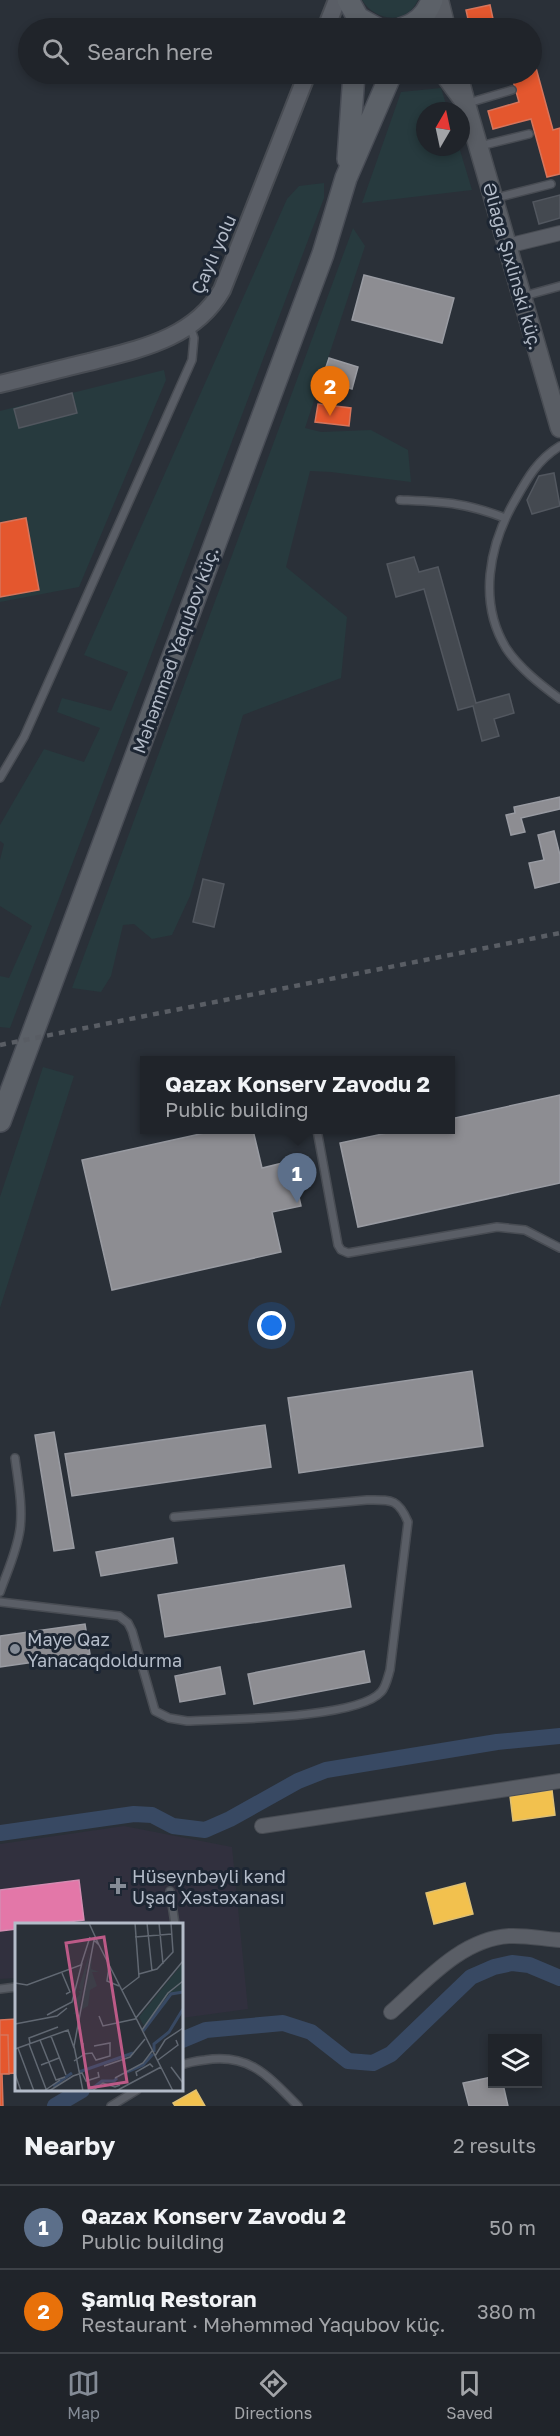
<!DOCTYPE html>
<html lang="en">
<head>
<meta charset="utf-8">
<style>
	body { margin:0; font-family:"Golos Text",sans-serif; background:#282c32; color:#f1f3f6 }
	.controls { position:absolute; right:18px; bottom:18px; display:grid; overflow:hidden; border-radius:0px; box-shadow:0 3px 9px #0003 }
	.controls button { width:54px; height:54px; display:grid; place-items:center; padding:0; border:0; border-bottom:2px solid #3d4147; background:#20242a; color:#f1f3f6; font:30px sans-serif }
	.compass { position:absolute; left:416px; top:102px; width:54px; height:54px; border-radius:50%; background:#20242a; box-shadow:0 3px 9px #0003; rotate:9deg }
	.you { position:absolute; left:272px; top:1326px; width:21px; height:21px; margin:-15px; border:4px solid #fff; border-radius:50%; background:#1a73e8; box-shadow:0 0 0 9px #1a73e833 }
	.badge { display:grid; place-items:center; width:39px; height:39px; border-radius:50%; background:#848b96; color:#fff; font-size:20px; font-weight:700 }
	.pin { position:absolute; translate:-50% -50px; filter:drop-shadow(0 2px 3px #0008) }
	.pin::after { content:''; position:absolute; top:32px; width:21px; height:18px; background:inherit; clip-path:polygon(0 0,100% 0,50% 100%) }
	.popup { position:absolute; left:140px; top:1056px; width:315px; height:78px; box-sizing:border-box; display:grid; place-content:center; border-radius:0px; background:#20242a; filter:drop-shadow(0 2px 4px #0005); font-size:20px; white-space:nowrap; color:#a2a4a8 }
	.popup b { font-size:22px; color:#f1f3f6 }
	.popup::after { content:''; position:absolute; left:50%; top:100%; margin-left:-12px; border:12px solid transparent; border-top-color:#20242a }
	.list { margin:0; padding:0; list-style:none }
	h2 { display:flex; justify-content:space-between; align-items:center; height:78px; margin:0; padding:0 24px; font-size:26px }
	h2 small { font-size:20px; font-weight:400; color:#a2a4a8 }
	.list li { display:grid; grid-template-columns:39px 1fr auto; gap:18px; align-items:center; box-sizing:border-box; height:84px; padding:0 24px; border-top:2px solid #3d4147 }
	.list b { display:block; font-size:22px; white-space:nowrap }
	.list p { margin:0; font-size:20px; white-space:nowrap; color:#a2a4a8 }
	.list em { font-size:20px; font-style:normal; color:#a2a4a8 }
	.icon { flex:none; width:33px; height:33px; fill:none; stroke:currentColor; stroke-width:2; stroke-linecap:round; stroke-linejoin:round }
	.map { position:relative; flex:none; width:560px; height:2106px; overflow:hidden }
	.search { position:absolute; background:#20242a; box-shadow:0 3px 9px #0003; left:18px; right:18px; top:18px; height:66px; display:flex; align-items:center; gap:15px; box-sizing:border-box; padding:0 21px; border-radius:33px; color:#a2a4a8; font-size:22px }
	.sheet { height:246px; background:#20242a }
	nav { display:flex; justify-content:space-around; align-items:center; box-sizing:border-box; height:84px; border-top:2px solid #3d4147; background:#20242a; font-size:16px; color:#a2a4a8 }
	nav a { display:grid; justify-items:center; gap:3px }
	nav .on { color:#848b96 }
	.map>svg:first-child { display:block }
	.medical { fill:#31303e }
	.green { fill:#273a3e }
	.homes { fill:#f2c14e; stroke:#dfc073; stroke-width:1.5 }
	.shops { fill:#e4572e; stroke:#d6755c; stroke-width:1.5 }
	.health { fill:#e377a8; stroke:#d58cb2; stroke-width:1.5 }
	.industry { fill:#8d8d92; stroke:#999ba2; stroke-width:1.5 }
	.lines { fill:none; stroke-linecap:round; stroke-linejoin:round }
	.canal { stroke:#384963; stroke-width:16 }
	.building { fill:#444950; stroke:#52575f; stroke-width:1.5 }
	.service-casing { stroke:#484c53; stroke-width:10 }
	.minor-casing { stroke:#484c53; stroke-width:16 }
	.tertiary-casing { stroke:#484c53; stroke-width:20 }
	.secondary-casing { stroke:#484c53; stroke-width:21 }
	.primary-casing { stroke:#484c55; stroke-width:24 }
	.service { stroke:#5a5e66; stroke-width:7 }
	.minor { stroke:#5a5e66; stroke-width:14 }
	.tertiary { stroke:#5a5e66; stroke-width:16 }
	.secondary { stroke:#595d64; stroke-width:18 }
	.primary { stroke:#5c6168; stroke-width:21 }
	.rail { stroke:#595d64; stroke-width:4.5; stroke-dasharray:6 6; stroke-linecap:butt }
	.poi-dot { fill:#848b96; stroke:#1d2633; stroke-width:2 }
	.labels { text-anchor:middle; dominant-baseline:central; stroke-width:6; stroke-linejoin:round; paint-order:stroke }
	.street-label { font-size:18px; fill:#b4bcc9; stroke:#1d2633 }
	.poi-label { font-size:18px; fill:#b4bcc9; stroke:#1d2633; text-anchor:start }
	.inset-river { fill:none; stroke:#384963; stroke-width:3 }
	.inset-road { fill:none; stroke:#616872; stroke-width:1.5 }
	.view { fill:#bc5a87; fill-opacity:0.15; stroke:#bc5a87; stroke-width:3 }
	.inset-edge { fill:none; stroke:#b4bcc9; stroke-width:3 }
</style>
</head>
<body>
<div class="map">
<svg width="560" height="2106" viewBox="0 0 560 2106">
	<rect width="100%" height="100%" fill="#2a3038"/>
	<path class="medical" d="M124 1826 232 1847 248 2009 182 2018V1924H16V1978L0 1979V1844Z"/>
	<path class="green" d="M362 0H418C406 26 375 21 362 0Z
		M441 88 448 111H425V147H459L472 190 362 203 401 92Z
		M324 183V198L10 1028 0 1027V976L9 978 32 926 0 906V860L4 844 0 841V825L44 749 84 762 100 728 57 712 62 698 111 711 128 672 84 655 287 199 299 186Z
		M353 228 365 246 305 428 321 432 371 430 408 450 411 482 331 472 310 471 286 567 347 617 341 678 243 715 190 896 172 935 152 939 134 924 123 925 111 976 101 992 72 988Z
		M164 370 166 380 79 587 0 602V411Z
		M43 1067 74 1076 0 1308V1197Z"/>
	<path class="homes" d="M552 1790 555 1815 513 1821 510 1796Z
		M465 1883 473 1914 434 1924 426 1893Z
		M196 2090 205 2106H175L173 2103Z"/>
	<path class="shops" d="M490 5 495 28H470L466 10Z
		M533 57 553 130 560 128V174L547 177 531 119 493 129 488 111 519 102 511 74H532Z
		M318 404 351 408 349 426 315 422Z
		M26 518 39 590 0 597V523Z
		M16 2019V2073L2 2074 3 2106H0V2020Z
		M0 2035H8L9 2074H0Z"/>
	<path class="health" d="M79 1880 84 1920 50 1924H16V1929L0 1931V1890Z"/>
	<path class="industry" d="M364 275 454 298 442 343 352 320Z
		M329 358 358 367 352 389 322 379Z
		M560 797V809L521 818 525 832 511 835 506 815 515 813 514 807Z
		M554 831 560 855V882L535 888 529 863 544 860 538 835Z
		M560 1095V1183L358 1227 340 1143 401 1130H450V1119Z
		M218 1130H253L262 1168 291 1161 301 1206 272 1212 281 1252 112 1290 82 1160Z
		M472 1371 483 1446 299 1473 288 1398Z
		M265 1425 271 1467 72 1496 65 1454Z
		M54 1432 74 1548 54 1551 35 1435Z
		M173 1538 177 1563 101 1576 96 1552Z
		M344 1565 351 1607 165 1637 158 1595Z
		M85 1624 90 1654 0 1667V1636Z
		M364 1651 370 1682 254 1704 248 1674Z
		M220 1667 225 1694 180 1702 175 1676Z
		M492 2077V2084H503L508 2106H469L463 2083Z"/>
	<g class="lines">
		<path class="canal" d="M0 1833 134 1814 152 1815 173 1826 205 1830 230 1819 298 1781 326 1770 497 1742 560 1736
			M182 2040 206 2030 283 2023 311 2032 348 2061 373 2063 391 2054 471 1977 494 1967 512 1963 529 1965 560 1978
			M55 2106 82 2090"/>
	</g>
	<path class="building" d="M560 195V218L539 224 533 202Z
		M72 393 77 413 19 428 14 409Z
		M554 473 560 506 532 514 527 500 539 476Z
		M414 557 419 572 438 567 476 703 509 694 514 713 494 719 499 736 482 741 473 706 458 710 424 589 396 597 387 564Z
		M203 879 224 884 214 927 193 922Z"/>
	<g class="lines">
		<g class="service-casing">
			<path id="service" d="M468 103 512 90
				M480 146 529 134
				M496 198 551 184
				M524 296 560 286
				M560 446C537 460 527 479 514 502 489 546 478 602 506 648 519 668 541 685 560 699
				M400 500C443 502 464 502 505 518
				M0 778 24 737 192 360 194 338 190 326
				M317 1130 338 1245 341 1250 348 1253 497 1227 525 1230 560 1248
				M0 1592C7 1572 17 1551 20 1529 23 1506 18 1481 15 1458
				M0 1602 119 1616 128 1623 132 1631 155 1711 169 1718 187 1721C226 1719 357 1719 381 1692 386 1687 388 1676 390 1670L408 1522C398 1498 391 1500 367 1500L174 1517
				M170 1891 175 1924
				M0 1989 16 1987
				M182 2065C189 2062 197 2061 205 2060 250 2053 268 2076 298 2106
				M111 2106 137 2090"/>
		</g>
		<g class="minor-casing">
			<path id="minor" d="M507 246 560 233
				M262 1826 560 1781
				M391 2012C425 1982 461 1939 509 1936 526 1935 544 1939 560 1940"/>
		</g>
		<g class="tertiary-casing">
			<path id="tertiary" d="M326 28 337 0
				M0 384C30 377 59 369 89 362 139 349 194 339 222 290L307 74"/>
		</g>
		<g class="secondary-casing">
			<path id="secondary" d="M439 0 446 28
				M444 74 466 104 458 74
				M466 104 560 428"/>
		</g>
		<g class="primary-casing">
			<path id="primary" d="M348 0 358 18 376 28
				M403 28C417 24 427 14 432 0
				M348 159 354 74
				M0 1121 323 254 346 178 391 74"/>
		</g>
		<use href="#service" class="service"/>
		<use href="#minor" class="minor"/>
		<use href="#tertiary" class="tertiary"/>
		<use href="#secondary" class="secondary"/>
		<use href="#primary" class="primary"/>
		<path class="rail" d="M0 1045 560 933"/>
	</g>
	<g class="poi-dot">
		<circle cx="15" cy="1649" r="6"/>
		<path d="M115 1877h6v6h6v6h-6v6h-6v-6h-6v-6h6z"/>
	</g>
	<g class="labels">
		<g class="street-label">
			<text transform="translate(213 254) rotate(-66)">Çaylı yolu</text>
			<text transform="translate(513 266) rotate(74)">Əliağa Şıxlinski küç.</text>
			<text transform="translate(175 650) rotate(-70)">Məhəmməd Yaqubov küç.</text>
		</g>
		<g class="poi-label">
			<text x="27" y="1639">Maye Qaz<tspan x="27" dy="21">Yanacaqdoldurma</tspan></text>
			<text x="132" y="1876">Hüseynbəyli kənd<tspan x="132" dy="21">Uşaq Xəstəxanası</tspan></text>
		</g>
	</g>
	<g transform="translate(15 1923)">
		<rect width="168" height="168" fill="#2a3038"/>
		<path d="M75 29 63 91H58L62 87 59 78 65 71 63 68H66L64 64ZM77 32 76 46 84 49H77L82 63 75 67 73 83 66 87ZM168 40V68L155 71 152 80 129 103 124 94Z" fill="#273a3e"/>
		<path class="inset-river" d="M128 108 156 71 168 69M139 129V121L154 109 168 86M64 149 118 130M110 150 128 142 138 131M38 163 57 150M74 168 87 158H99L102 155"/>
		<path class="inset-road" d="M132 0 137 48M144 0 148 41M120 14 157 11M84 22 158 168M94 44 92 58 104 63M47 50 55 69 51 71M124 51 142 46 158 29 156 0M0 60 12 62 66 42 75 14M107 67 124 54 120 0M32 92 57 79 67 40M84 93 88 103 120 96 168 38M0 101 42 93 52 85M127 107 153 70 168 58M36 113 51 152M25 117 41 157 50 154M15 120 14 115 43 104M14 121 31 166M3 125 19 168M0 126 53 107 59 125M68 131 77 130 81 137 95 133V120L79 123M140 133 150 117 168 105M143 137 163 122 161 117M59 138 68 132V120M26 142 44 135M89 143 115 134 130 116M156 144 168 160M0 151 6 168M122 153 121 149 135 141 138 144M100 155 128 140 137 128M29 168 45 157M34 168 58 153 67 150 71 158 84 154 83 149M68 168 59 123 79 17 84 22 74 0M77 168 88 160 100 164 105 162M101 168 146 144"/>
		<path class="view" d="M89 14 112 159 74 165 51 20Z"/>
		<rect width="168" height="168" class="inset-edge"/>
	</g>
</svg>
<div class="controls">
<button><svg class="icon" aria-label="layers" viewBox="0 0 24 24"><path d="M12 4l9 5-9 5-9-5zM3 14l9 5 9-5"/></svg></button>
</div>
<svg class="compass" viewBox="-18 -18 36 36"><path d="M0-13l5 13h-10z" fill="#e53935"/><path d="M0 13l5-13h-10z" fill="#a2a4a8"/></svg>
<div class="you"></div>
<div class="pin badge" style="left:297px;top:1203px;background:#5c6f8a">1</div>
<div class="popup"><b>Qazax Konserv Zavodu 2</b>Public building</div>
<div class="pin badge" style="left:330px;top:416px;background:#e8710a">2</div>
<div class="search"><svg class="icon" aria-label="search" viewBox="0 0 24 24"><circle cx="10" cy="10" r="6"/><path d="M15 15l6 6"/></svg>Search here</div>
</div>
<section class="sheet">
<h2>Nearby<small>2 results</small></h2>
<ul class="list">
<li><span class="badge" style="background:#5c6f8a">1</span><div><b>Qazax Konserv Zavodu 2</b><p>Public building</p></div><em>50 m</em></li>
<li><span class="badge" style="background:#e8710a">2</span><div><b>Şamlıq Restoran</b><p>Restaurant · Məhəmməd Yaqubov küç.</p></div><em>380 m</em></li>
</ul>
</section>
<nav>
<a class="on"><svg class="icon" aria-label="map" viewBox="0 0 24 24"><path d="M3 6l6-2 6 2 6-2v14l-6 2-6-2-6 2zM9 4v14M15 6v14"/></svg>Map</a>
<a><svg class="icon" aria-label="directions" viewBox="0 0 24 24"><path d="M12 3l9 9-9 9-9-9zM9 14v-3h6M13 9l2 2-2 2"/></svg>Directions</a>
<a><svg class="icon" aria-label="saved" viewBox="0 0 24 24"><path d="M7 4h10v16l-5-4-5 4z"/></svg>Saved</a>
</nav>
</body>
</html>
